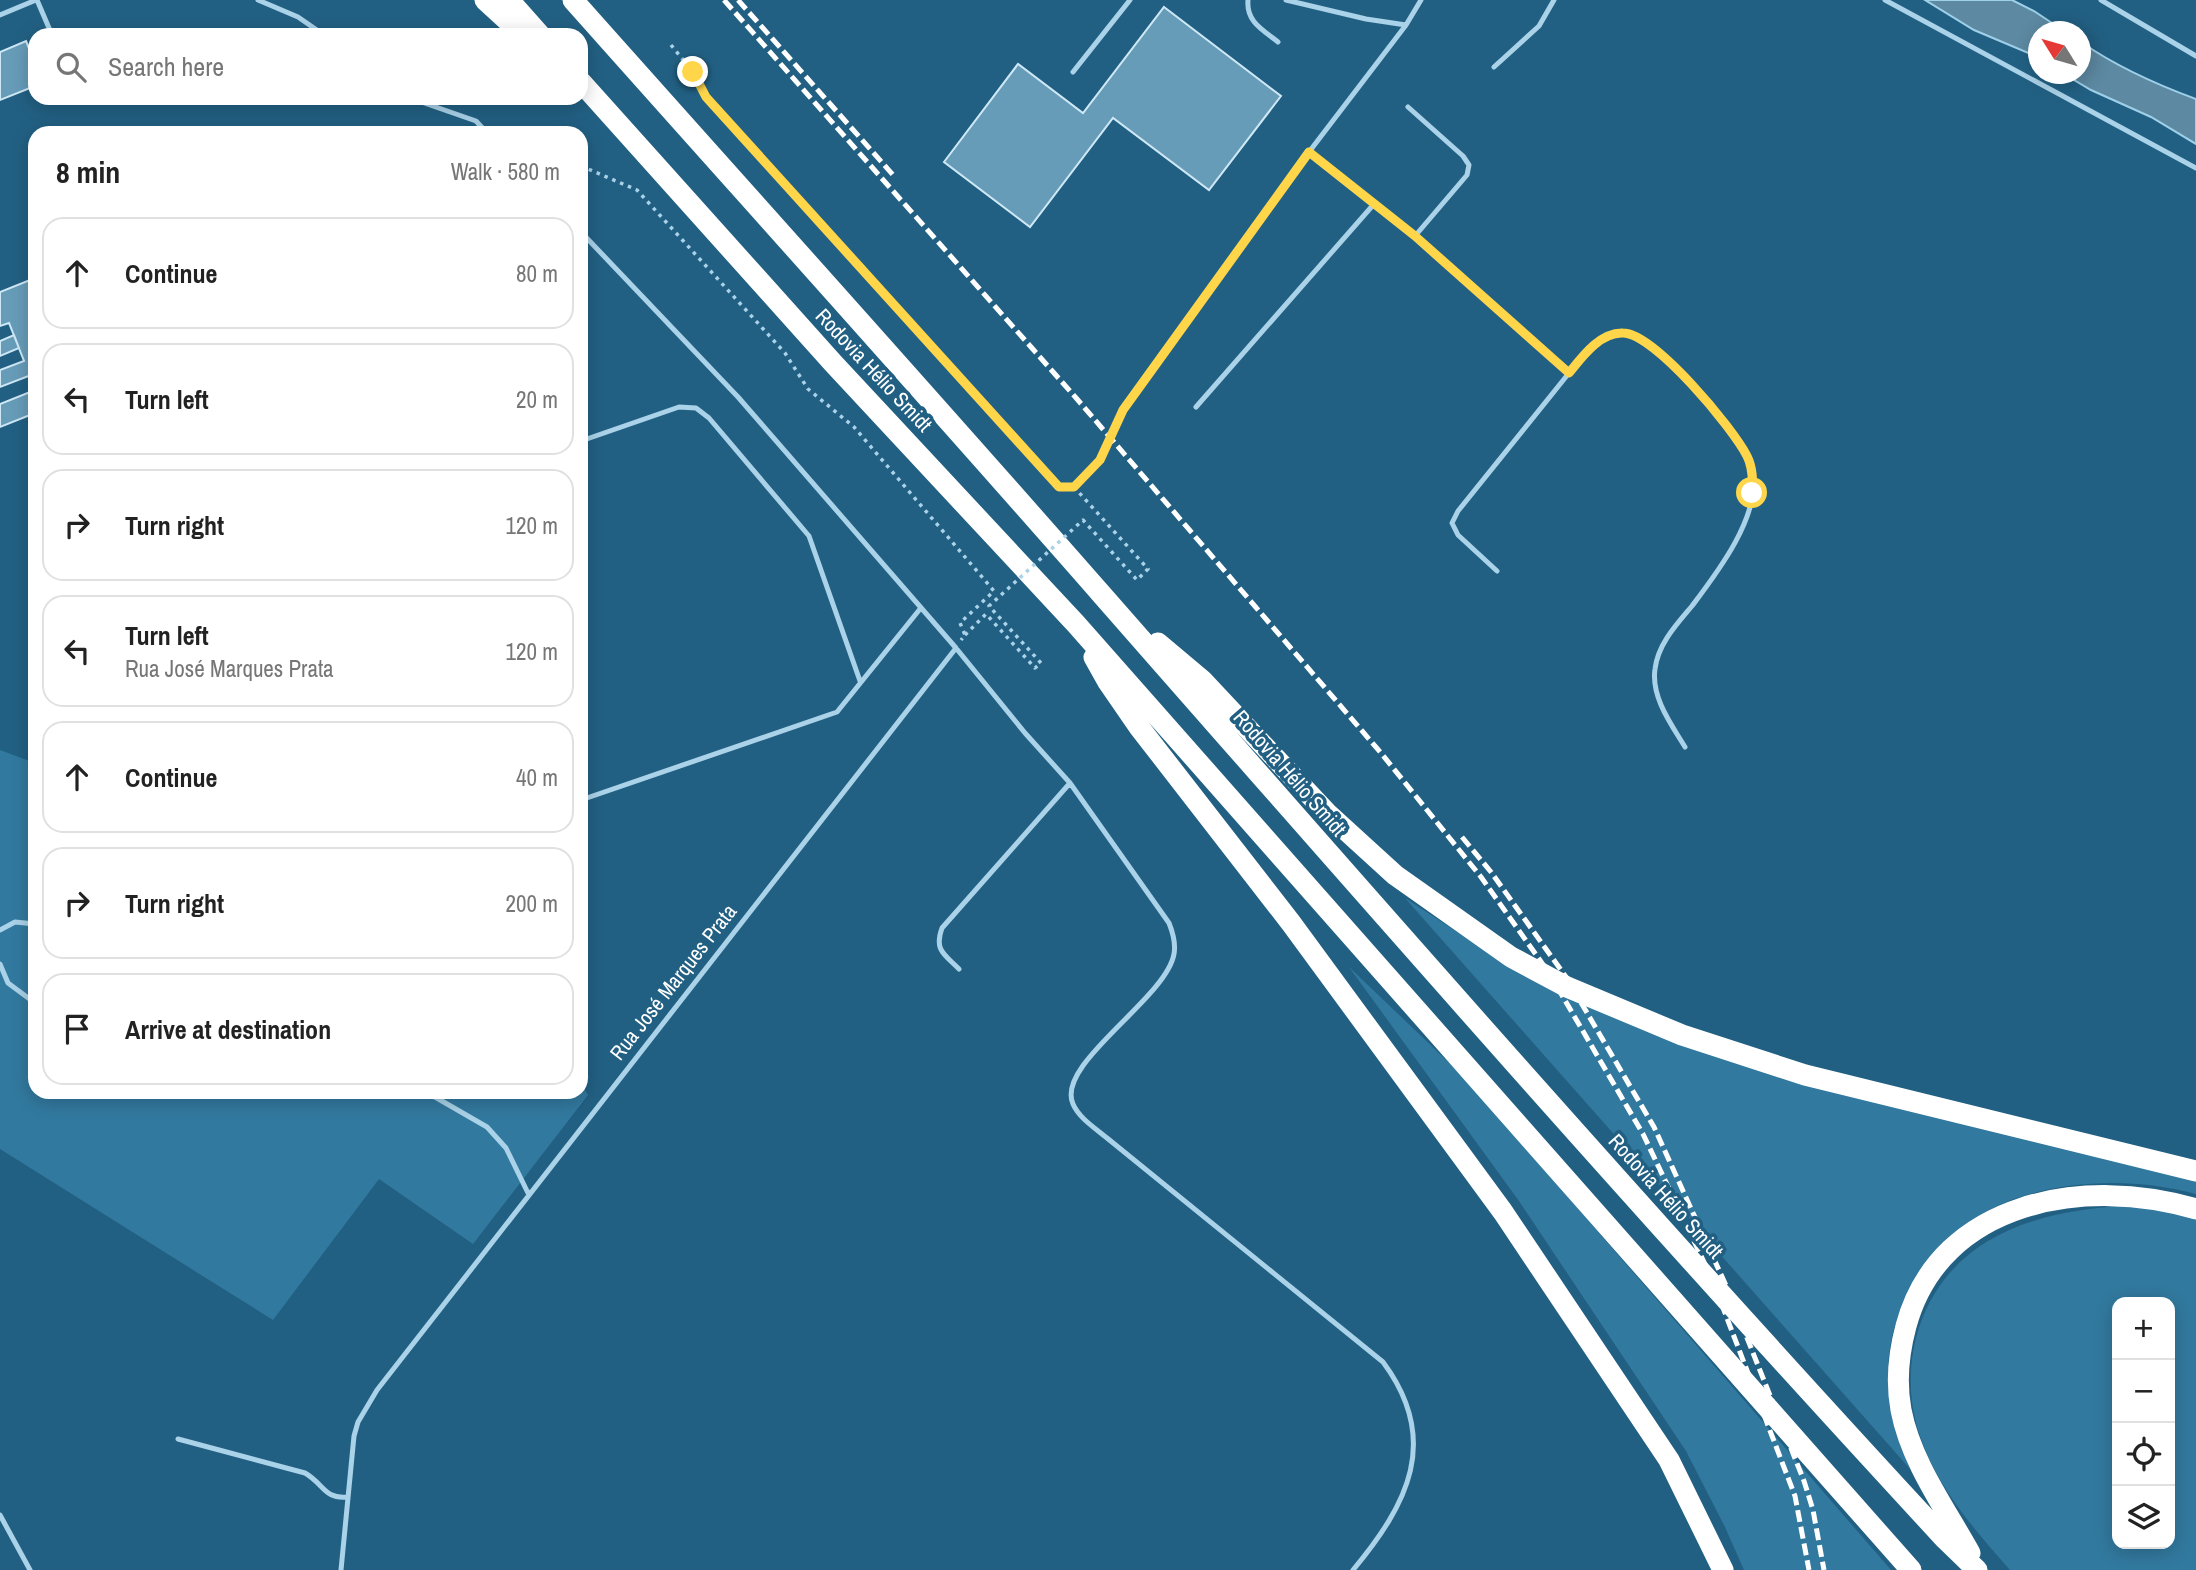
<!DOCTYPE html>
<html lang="en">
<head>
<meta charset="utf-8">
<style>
	body { margin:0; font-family:"Archivo Narrow",sans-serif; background:#f6f6f6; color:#222 }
	.controls { position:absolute; right:21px; bottom:21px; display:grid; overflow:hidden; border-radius:14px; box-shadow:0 4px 18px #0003 }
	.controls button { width:63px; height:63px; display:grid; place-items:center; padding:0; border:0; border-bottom:2px solid #e0e0e0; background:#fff; color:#222; font:35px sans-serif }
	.compass { position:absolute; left:2028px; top:21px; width:63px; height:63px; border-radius:50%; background:#fff; box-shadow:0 4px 18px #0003; rotate:307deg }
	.stop { position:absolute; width:21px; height:21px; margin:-16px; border:5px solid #ffd54a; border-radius:50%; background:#fff }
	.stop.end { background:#ffd54a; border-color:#fff; box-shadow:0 2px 7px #0008 }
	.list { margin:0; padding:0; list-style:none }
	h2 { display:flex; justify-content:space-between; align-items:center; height:91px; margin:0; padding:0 28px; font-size:30px }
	h2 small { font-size:23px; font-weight:400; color:#767676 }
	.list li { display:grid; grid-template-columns:46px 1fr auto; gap:21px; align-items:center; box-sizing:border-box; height:112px; margin:0 14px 14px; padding:0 14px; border:2px solid #e0e0e0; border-radius:21px }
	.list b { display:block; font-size:26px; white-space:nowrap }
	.list p { margin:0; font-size:23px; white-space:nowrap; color:#767676 }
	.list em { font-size:23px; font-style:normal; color:#767676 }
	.icon { flex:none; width:38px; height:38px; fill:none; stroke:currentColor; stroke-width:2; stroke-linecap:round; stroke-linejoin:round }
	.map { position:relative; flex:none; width:2196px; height:1570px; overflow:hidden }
	.search { position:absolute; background:#fff; box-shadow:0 4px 18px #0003; left:28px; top:28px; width:560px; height:77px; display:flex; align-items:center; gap:18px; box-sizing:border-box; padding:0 24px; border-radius:21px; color:#767676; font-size:26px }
	.panel { position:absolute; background:#fff; box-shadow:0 4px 18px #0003; left:28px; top:126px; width:560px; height:973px; border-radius:21px }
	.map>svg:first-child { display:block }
	.green { fill:#32799f; fill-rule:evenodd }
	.water { fill:#5d89a2; stroke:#9ed0e9; stroke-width:2 }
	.building { fill:#679cb9; stroke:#cee8f6; stroke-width:2 }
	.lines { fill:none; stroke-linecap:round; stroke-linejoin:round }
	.path { stroke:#aad2e8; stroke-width:3.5; stroke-dasharray:3.5 5; stroke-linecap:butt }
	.lane { stroke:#aad2e8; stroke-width:5 }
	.highway { stroke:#fff; stroke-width:21 }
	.rail { stroke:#fff; stroke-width:5; stroke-dasharray:12 5; stroke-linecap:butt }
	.path-bridge { stroke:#aad2e8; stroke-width:3.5; stroke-dasharray:3.5 5; stroke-linecap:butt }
	.route { stroke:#ffd54a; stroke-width:9 }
	.labels { text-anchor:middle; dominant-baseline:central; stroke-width:7; stroke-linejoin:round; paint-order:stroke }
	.street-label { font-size:21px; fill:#fff; stroke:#226083 }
</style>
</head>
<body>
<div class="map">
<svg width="2196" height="1570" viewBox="0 0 2196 1570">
	<rect width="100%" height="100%" fill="#226083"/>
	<path class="green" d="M0 750 35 763V1092H581V1083L588 1095 473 1244 379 1179 273 1320 0 1149Z
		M1405 898 1465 937 1567 997 2196 1180V1194C2130 1176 2048 1179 1987 1211 1966 1223 1950 1238 1934 1256 1879 1318 1876 1397 1911 1470Z
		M1349 967 1464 1077 1891 1570H1744L1725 1527 1686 1451 1519 1201Z
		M2120 1206 2146 1207 2196 1216V1570H2010C1974 1529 1935 1485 1919 1433 1909 1402 1908 1369 1916 1338 1942 1241 2029 1212 2120 1206ZM2117 1302H2170V1544H2117Z"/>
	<path class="water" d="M1925 0H2012L2034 11 2064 31 2038 32V57L1974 30Z
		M2081 42C2117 67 2155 84 2196 99V144L2151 117 2091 90 2064 74H2080Z"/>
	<path class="building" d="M1164 7 1281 96 1209 190 1113 118 1030 227 944 162 1018 64 1083 113Z
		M26 41 35 63V86L0 100V52Z
		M35 278V314L29 317 35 333V386L31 375 0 387V370L24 361 9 323 0 326V292Z
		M14 335 19 348 0 356V341Z
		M35 390V413L0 427V404Z"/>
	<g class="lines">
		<path class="path" d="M671 45 693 72 706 97 1059 487H1074L1100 460 1119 419
			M581 166 637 190 785 353 808 389 854 427 994 591 960 623 965 635 961 640"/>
		<path class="lane" d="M37 0 52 35
			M258 0 298 17 324 35
			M1248 0C1246 22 1263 30 1278 42
			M1286 0 1366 19 1406 25
			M1885 0 2196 168
			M2101 0 2196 56
			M0 15 36 0
			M1494 67 1539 26 1554 0
			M1073 72 1130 0
			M410 98 476 121 487 133
			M1408 107 1463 156 1469 165 1467 175 1415 236
			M1309 152 1415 236 1569 373C1586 352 1607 324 1637 338 1663 350 1692 384 1711 406 1725 422 1750 452 1753 473 1760 517 1717 573 1692 606 1676 625 1658 644 1655 669 1651 697 1671 724 1685 747
			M581 232 738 397 956 648 1025 733 1070 783 1169 923C1173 933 1176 943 1174 954 1166 999 1055 1064 1073 1104 1079 1118 1095 1128 1107 1138L1383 1362C1441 1440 1408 1504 1353 1570
			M1196 407 1374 204
			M1123 410 1309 152 1406 25 1421 0
			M581 441 679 407 696 408 709 418 809 536 860 681
			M1497 571 1458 535 1452 523 1458 511 1569 373
			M581 800 837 712 920 609
			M0 930 15 922 35 924
			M0 964 8 983 35 1003
			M959 969C944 954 934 950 942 928L1070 783
			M409 1092 435 1097 487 1127 506 1148 528 1193
			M178 1439 305 1473C324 1484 324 1499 347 1497
			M0 1515 30 1570
			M341 1570 354 1436 358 1422 377 1390 956 648"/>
		<path class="highway" d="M485 0 523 35
			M509 0 540 35
			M573 0C750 199 928 396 1103 596 1381 913 1659 1230 1945 1539L1977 1570
			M581 82 833 363 1076 624 1911 1570
			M1158 643 1202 680 1327 813 1395 875 1511 957 1567 987 1682 1035 1805 1075 2196 1171
			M1094 657 1108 682 1139 727 1291 923 1503 1212 1669 1460 1723 1570
			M1970 1553C1945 1508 1911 1462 1901 1410 1896 1383 1899 1352 1906 1326 1940 1200 2086 1176 2196 1209"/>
		<path class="rail" d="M724 0 1077 399 1381 753 1481 877 1549 973 1643 1134 1712 1279 1795 1496 1809 1570
			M738 0 894 176
			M1462 837 1491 872 1566 977 1654 1127 1728 1290 1804 1481 1813 1510 1824 1570"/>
		<path class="path-bridge" d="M965 635 986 614 1035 668 1041 663 989 606 1083 520 1137 580 1148 569 1074 487"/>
	</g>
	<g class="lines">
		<path class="route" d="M693 72 706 97 1059 487H1074L1100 460 1123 410 1309 152 1415 236 1569 373C1582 357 1600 332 1623 333 1654 333 1733 428 1747 456 1753 468 1753 480 1752 493"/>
	</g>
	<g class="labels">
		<g class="street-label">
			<text transform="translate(874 370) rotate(47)">Rodovia Hélio Smidt</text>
			<text transform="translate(1290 773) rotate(49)">Rodovia Hélio Smidt</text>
			<text transform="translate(673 982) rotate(-52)">Rua José Marques Prata</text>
			<text transform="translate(1666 1196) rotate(48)">Rodovia Hélio Smidt</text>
		</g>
	</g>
</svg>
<div class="controls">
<button>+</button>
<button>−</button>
<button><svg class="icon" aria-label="locate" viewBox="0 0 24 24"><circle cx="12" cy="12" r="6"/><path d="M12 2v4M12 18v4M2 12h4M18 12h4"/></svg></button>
<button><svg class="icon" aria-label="layers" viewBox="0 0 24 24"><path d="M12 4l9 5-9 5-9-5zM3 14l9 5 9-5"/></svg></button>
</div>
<svg class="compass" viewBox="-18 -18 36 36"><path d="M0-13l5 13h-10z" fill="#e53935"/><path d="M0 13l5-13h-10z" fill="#767676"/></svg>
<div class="stop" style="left:1752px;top:493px"></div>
<div class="stop end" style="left:693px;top:72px"></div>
<div class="search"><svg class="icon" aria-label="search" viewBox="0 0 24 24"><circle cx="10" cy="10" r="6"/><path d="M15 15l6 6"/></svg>Search here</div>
<section class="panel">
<h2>8 min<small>Walk · 580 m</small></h2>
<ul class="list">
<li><svg class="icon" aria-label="ahead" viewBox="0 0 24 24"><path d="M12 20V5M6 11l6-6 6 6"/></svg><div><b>Continue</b></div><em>80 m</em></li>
<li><svg class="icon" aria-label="left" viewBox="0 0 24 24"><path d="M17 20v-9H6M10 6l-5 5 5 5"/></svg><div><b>Turn left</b></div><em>20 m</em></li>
<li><svg class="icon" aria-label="right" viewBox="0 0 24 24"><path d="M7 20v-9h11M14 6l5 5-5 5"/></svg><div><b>Turn right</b></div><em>120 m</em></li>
<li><svg class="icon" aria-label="left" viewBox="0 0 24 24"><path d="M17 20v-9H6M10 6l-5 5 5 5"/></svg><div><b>Turn left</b><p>Rua José Marques Prata</p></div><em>120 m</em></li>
<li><svg class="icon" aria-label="ahead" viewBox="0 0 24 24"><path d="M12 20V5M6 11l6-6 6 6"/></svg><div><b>Continue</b></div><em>40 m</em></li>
<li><svg class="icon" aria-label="right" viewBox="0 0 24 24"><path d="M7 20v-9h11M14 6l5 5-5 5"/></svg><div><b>Turn right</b></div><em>200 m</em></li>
<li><svg class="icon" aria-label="arrive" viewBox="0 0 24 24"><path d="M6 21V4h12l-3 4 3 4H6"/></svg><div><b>Arrive at destination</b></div></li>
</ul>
</section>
</div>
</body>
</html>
